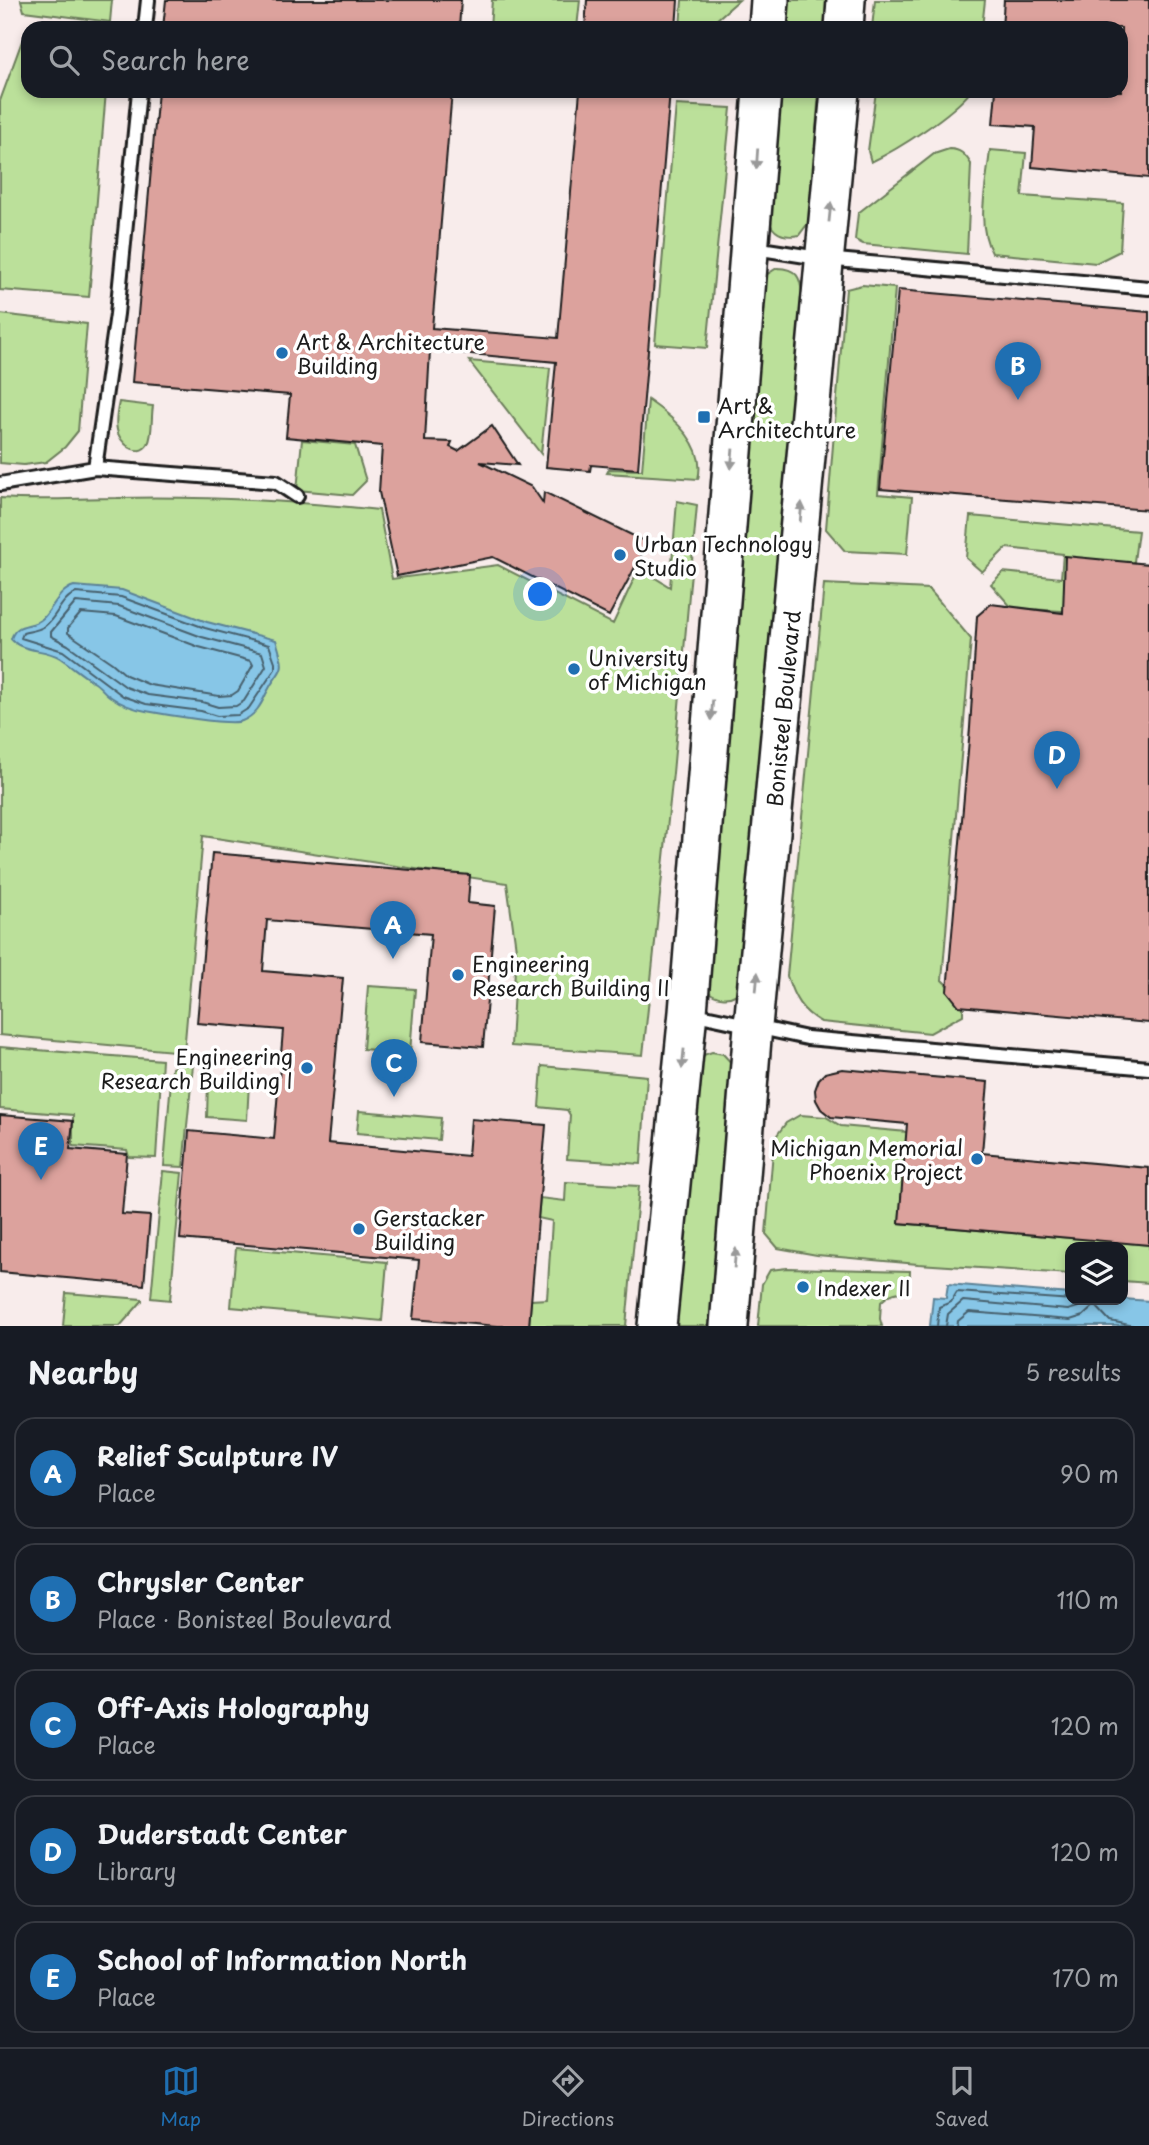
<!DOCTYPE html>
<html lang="en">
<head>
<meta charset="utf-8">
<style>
	body { margin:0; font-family:"Playpen Sans",sans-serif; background:#20242c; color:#f1f3f6 }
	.controls { position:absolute; right:21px; bottom:21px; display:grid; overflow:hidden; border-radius:14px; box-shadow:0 4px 10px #0003 }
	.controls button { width:63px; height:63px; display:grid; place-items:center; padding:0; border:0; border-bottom:2px solid #363941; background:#171b24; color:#f1f3f6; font:35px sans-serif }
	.you { position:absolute; left:541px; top:595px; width:24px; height:24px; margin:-18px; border:5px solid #fff; border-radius:50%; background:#1a73e8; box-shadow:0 0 0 10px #1a73e833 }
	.badge { display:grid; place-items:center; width:46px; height:46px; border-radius:50%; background:#1f6fb2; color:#fff; font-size:23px; font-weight:700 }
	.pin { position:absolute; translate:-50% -58px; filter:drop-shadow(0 2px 4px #0008) }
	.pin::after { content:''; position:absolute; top:37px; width:24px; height:21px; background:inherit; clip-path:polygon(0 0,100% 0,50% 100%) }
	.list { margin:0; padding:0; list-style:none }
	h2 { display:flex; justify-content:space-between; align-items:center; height:91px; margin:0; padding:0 28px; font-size:30px }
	h2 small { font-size:23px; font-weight:400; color:#9ea1a6 }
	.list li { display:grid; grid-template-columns:46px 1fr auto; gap:21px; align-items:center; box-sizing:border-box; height:112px; margin:0 14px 14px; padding:0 14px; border:2px solid #363941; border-radius:21px }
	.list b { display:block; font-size:26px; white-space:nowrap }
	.list p { margin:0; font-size:23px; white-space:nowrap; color:#9ea1a6 }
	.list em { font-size:23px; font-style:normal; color:#9ea1a6 }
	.icon { flex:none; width:38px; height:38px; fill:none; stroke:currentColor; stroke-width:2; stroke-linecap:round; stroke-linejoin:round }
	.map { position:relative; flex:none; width:1149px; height:1326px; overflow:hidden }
	.search { position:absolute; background:#171b24; box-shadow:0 4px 10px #0003; left:21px; right:21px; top:21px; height:77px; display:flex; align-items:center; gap:18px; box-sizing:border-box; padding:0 24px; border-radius:21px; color:#9ea1a6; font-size:26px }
	.sheet { height:721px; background:#171b24 }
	nav { display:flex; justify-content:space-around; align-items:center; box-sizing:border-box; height:98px; border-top:2px solid #363941; background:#171b24; font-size:19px; color:#9ea1a6 }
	nav a { display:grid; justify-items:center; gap:4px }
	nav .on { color:#1f6fb2 }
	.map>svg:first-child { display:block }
	.green { fill:#bbe09a; stroke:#6c7e5b; stroke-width:2 }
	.water { fill:#87c6e7; stroke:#5c8296; stroke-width:2 }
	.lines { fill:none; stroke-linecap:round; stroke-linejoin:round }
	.shore { stroke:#47606d; stroke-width:2 }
	.building { fill:#dca29d; stroke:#1c1c1c; stroke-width:2 }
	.lane-casing { stroke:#1c1c1c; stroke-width:18 }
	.secondary-casing { stroke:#1c1c1c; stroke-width:42 }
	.lane { stroke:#fff; stroke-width:12 }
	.secondary { stroke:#fff; stroke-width:37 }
	.oneway { fill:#999 }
	.poi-dot { fill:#1f6fb2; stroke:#fff; stroke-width:2.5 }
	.labels { text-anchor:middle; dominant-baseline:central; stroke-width:7; stroke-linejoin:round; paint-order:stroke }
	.poi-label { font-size:21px; fill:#1c1c1c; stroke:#fff; text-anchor:start }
	.street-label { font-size:21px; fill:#1c1c1c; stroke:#fff }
</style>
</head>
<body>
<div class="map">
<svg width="1149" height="1326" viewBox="0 0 1149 1326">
	<rect width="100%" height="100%" fill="#f8eceb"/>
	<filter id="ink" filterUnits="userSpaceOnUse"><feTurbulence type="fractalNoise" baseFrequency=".0143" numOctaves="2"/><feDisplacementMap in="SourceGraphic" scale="14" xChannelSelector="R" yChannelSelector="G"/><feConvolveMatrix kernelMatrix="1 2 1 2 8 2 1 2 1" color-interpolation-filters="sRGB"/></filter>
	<g filter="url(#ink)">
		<path class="green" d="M21 0H112L110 22 24 11Z
			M492 0H580L577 28H490Z
			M682 0H739L707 28H680Z
			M787 0H828L826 28H784Z
			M875 0H985L982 28H872Z
			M22 41H28V91H106L89 297 0 290V101Z
			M778 91H819L809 222 799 235C783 238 772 234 768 217Z
			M876 91H971C953 114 899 149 871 162L868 151Z
			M676 105 731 108 707 348 655 344Z
			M949 149C960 149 965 154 971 164L967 254 863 244 855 240 858 213 934 154Z
			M990 150 1026 153 1022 196 1123 203 1120 251 1096 263 992 253C975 223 987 183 990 150Z
			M777 268C797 268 801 278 802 295L744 970C743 975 743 983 741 988 734 1002 714 999 706 989L762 287 766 275Z
			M862 285 895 288 878 494 912 497 907 554 845 551 826 529 846 289Z
			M0 314 87 324 78 431 65 447 46 462 24 465 0 463Z
			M469 361 550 368 541 454Z
			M648 400C673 417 707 445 698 479L607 473 609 469 642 470Z
			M119 402 153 406C151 416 153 435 148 444 138 460 119 442 117 430 115 421 117 411 119 402Z
			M302 440 355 445 366 481 352 495 297 490Z
			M0 498C40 501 78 498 117 498 205 496 292 501 379 510L392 579 498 565 613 624 639 568 670 587 677 501 697 505 673 773 643 1055 511 1046 516 949 507 883 203 836 184 1052 0 1035Z
			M970 516 1138 531 1127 615 1012 608 991 584 1003 572 1061 578 1063 554 1006 548 982 572 966 558Z
			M824 584 929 589 971 639 942 980 963 1001V1015L930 1033 821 1022C801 1011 794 998 787 976Z
			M368 986 415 989 410 1053 363 1049Z
			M0 1047 162 1060 156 1158 129 1157 127 1150 73 1146V1115L0 1109Z
			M712 1052 723 1054 735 1067 713 1326H671L698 1057Z
			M181 1064 193 1065 183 1167 164 1166 172 1068Z
			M542 1066 647 1076 641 1164 567 1159 570 1115 567 1110 539 1107Z
			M208 1081 249 1083 247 1120 207 1117Z
			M359 1111 441 1118 439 1140 357 1133Z
			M800 1115 826 1117 841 1126 907 1132 899 1223 1149 1245V1283L1123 1281V1247H1070V1274L918 1264 817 1255 778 1248 766 1234 774 1139 786 1123Z
			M163 1171 182 1173 170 1300 151 1298Z
			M566 1182 639 1186 626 1326H529L531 1300 547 1299 552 1221 538 1218 540 1198 565 1201Z
			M236 1248 387 1262 382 1321 231 1307Z
			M787 1268 910 1271 909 1293C896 1291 890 1293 881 1302L880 1319 882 1326H758L762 1284 770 1270Z
			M66 1293 142 1299V1301L120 1326H63Z"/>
		<path class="water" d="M74 586 122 590 207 622 276 640C288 678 280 664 266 694 261 705 255 716 242 721 231 726 162 714 146 711 135 709 121 704 111 697 105 694 101 687 95 683 83 676 72 666 60 658 45 648 23 653 11 639 16 621 32 629 43 618 54 607 58 591 74 586Z
			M948 1284 1070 1294V1300L1123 1299 1149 1301V1326H930L933 1297 946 1298Z"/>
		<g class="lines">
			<path class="shore" d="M76 593 121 597 205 628 269 645 275 662V669L249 708 238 715 217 716 201 711 146 704 123 696 63 651 21 638 23 633C30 631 38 631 45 626 57 617 61 598 76 593Z
				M76 602 119 606 202 637 262 653 266 666 244 701 236 706 218 707 202 702 148 695 126 687 68 645 51 636V632Z
				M81 613 116 616 199 647 251 661 253 665 238 691 232 695 219 696 150 685 126 675 112 663 68 633V628Z
				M937 1326 939 1307 951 1302 957 1292 1073 1300
				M946 1326 948 1314 963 1301 1068 1310 1078 1307 1084 1300
				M957 1326 958 1321 969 1312 1070 1320 1083 1316 1095 1305 1110 1321 1134 1326"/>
		</g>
		<path class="building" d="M166 0H461L459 28H163Z
			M587 0H678L676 28H585Z
			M1004 0H1149V178L1032 167 1035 127 993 124 996 91H1121V28H1002Z
			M158 91H452L432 328 558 338 580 91H670L638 469 591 465 590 471 546 467 556 362 430 350 425 441 452 442 450 447 458 451 492 426 518 465 480 462 532 487 543 503 544 492 648 543 609 616 493 557 397 576 379 492 382 446 286 437 290 395 132 382Z
			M898 290 1149 312V510L880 489Z
			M1065 556 1149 564V1023L959 1006 947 991 970 728 977 616 991 604 1063 613Z
			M212 853 470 875 468 903 495 906 483 1047 422 1042 431 934 267 920 263 971 343 978 328 1143 468 1156 471 1119 546 1125 529 1326H498L413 1319 419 1260 180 1239 189 1131 274 1139 283 1030 197 1023Z
			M842 1069 988 1082 982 1153 1149 1168V1245L899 1223 907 1124 831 1117 821 1109 816 1100 815 1090 819 1079 825 1073Z
			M0 1115 73 1121 70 1149 127 1154 122 1214 150 1216 144 1285 0 1272Z"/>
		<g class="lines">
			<g class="lane-casing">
				<path id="lane" d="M145 28 148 0
					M754 248 825 259 1149 288
					M95 468 276 482 297 496
					M0 484 95 468 117 314 139 91
					M691 1013 807 1038 1149 1068"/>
			</g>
			<g class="secondary-casing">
				<g id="secondary">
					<path d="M768 28 770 0"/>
					<path d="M844 28 846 0"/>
					<path d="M657 1326 688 1012 762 91"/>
					<path id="s1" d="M729 1326 753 1026 840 91"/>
				</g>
			</g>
			<use href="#lane" class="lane"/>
			<use href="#secondary" class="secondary"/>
		</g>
		<defs><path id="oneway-solid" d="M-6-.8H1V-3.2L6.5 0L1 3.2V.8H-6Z" transform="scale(1.75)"/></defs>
		<g class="oneway">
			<use href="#oneway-solid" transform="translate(757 159) rotate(94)"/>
			<use href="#oneway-solid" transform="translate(830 212) rotate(-84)"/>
			<use href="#oneway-solid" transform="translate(732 459) rotate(95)"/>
			<use href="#oneway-solid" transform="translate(801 512) rotate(-85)"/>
			<use href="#oneway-solid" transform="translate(712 710) rotate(94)"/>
			<use href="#oneway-solid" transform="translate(757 982) rotate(-85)"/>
			<use href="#oneway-solid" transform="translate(683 1059) rotate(96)"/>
			<use href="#oneway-solid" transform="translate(735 1258) rotate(-85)"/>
		</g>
	</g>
	<g class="poi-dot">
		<circle cx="282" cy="353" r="7"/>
		<rect x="697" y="410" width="14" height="14" rx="3.5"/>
		<circle cx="620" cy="555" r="7"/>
		<circle cx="574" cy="669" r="7"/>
		<circle cx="458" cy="975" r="7"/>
		<circle cx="307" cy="1068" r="7"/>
		<circle cx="977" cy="1159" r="7"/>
		<circle cx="359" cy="1229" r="7"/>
		<circle cx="803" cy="1287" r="7"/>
	</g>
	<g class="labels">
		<g class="poi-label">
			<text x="296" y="341">Art &amp; Architecture<tspan x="296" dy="24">Building</tspan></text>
			<text x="718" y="405">Art &amp;<tspan x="718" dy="24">Architechture</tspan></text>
			<text x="634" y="543">Urban Technology<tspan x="634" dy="24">Studio</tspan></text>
			<text x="588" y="657">University<tspan x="588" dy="24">of Michigan</tspan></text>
			<text x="472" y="963">Engineering<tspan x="472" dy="24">Research Building II</tspan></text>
			<text x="293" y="1056" text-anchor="end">Engineering<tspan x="293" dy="24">Research Building I</tspan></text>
			<text x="963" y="1147" text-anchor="end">Michigan Memorial<tspan x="963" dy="24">Phoenix Project</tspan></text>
			<text x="373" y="1217">Gerstacker<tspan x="373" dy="24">Building</tspan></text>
			<text x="817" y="1287">Indexer II</text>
		</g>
		<g class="street-label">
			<text stroke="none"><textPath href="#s1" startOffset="620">Bonisteel Boulevard</textPath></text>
		</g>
	</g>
</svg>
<div class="controls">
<button><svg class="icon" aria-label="layers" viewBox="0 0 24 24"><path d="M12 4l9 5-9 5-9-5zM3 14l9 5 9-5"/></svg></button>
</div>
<div class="you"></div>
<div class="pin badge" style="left:393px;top:959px">A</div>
<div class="pin badge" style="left:1018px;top:400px">B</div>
<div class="pin badge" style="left:394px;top:1097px">C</div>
<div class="pin badge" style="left:1057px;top:789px">D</div>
<div class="pin badge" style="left:41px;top:1180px">E</div>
<div class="search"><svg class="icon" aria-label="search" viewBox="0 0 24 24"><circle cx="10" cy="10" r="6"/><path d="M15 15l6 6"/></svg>Search here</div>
</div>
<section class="sheet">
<h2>Nearby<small>5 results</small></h2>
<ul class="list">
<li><span class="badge">A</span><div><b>Relief Sculpture IV</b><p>Place</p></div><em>90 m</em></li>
<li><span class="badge">B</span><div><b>Chrysler Center</b><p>Place · Bonisteel Boulevard</p></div><em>110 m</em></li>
<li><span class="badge">C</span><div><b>Off-Axis Holography</b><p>Place</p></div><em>120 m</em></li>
<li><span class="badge">D</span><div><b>Duderstadt Center</b><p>Library</p></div><em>120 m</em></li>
<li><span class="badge">E</span><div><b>School of Information North</b><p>Place</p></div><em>170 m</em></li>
</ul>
</section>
<nav>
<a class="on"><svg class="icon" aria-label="map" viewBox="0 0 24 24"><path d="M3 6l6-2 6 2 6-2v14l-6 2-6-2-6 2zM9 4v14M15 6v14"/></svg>Map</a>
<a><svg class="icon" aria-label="directions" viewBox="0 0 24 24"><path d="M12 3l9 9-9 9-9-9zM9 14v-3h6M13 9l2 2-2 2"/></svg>Directions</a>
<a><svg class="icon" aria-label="saved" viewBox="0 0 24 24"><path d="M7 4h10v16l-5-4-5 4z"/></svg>Saved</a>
</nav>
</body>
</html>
